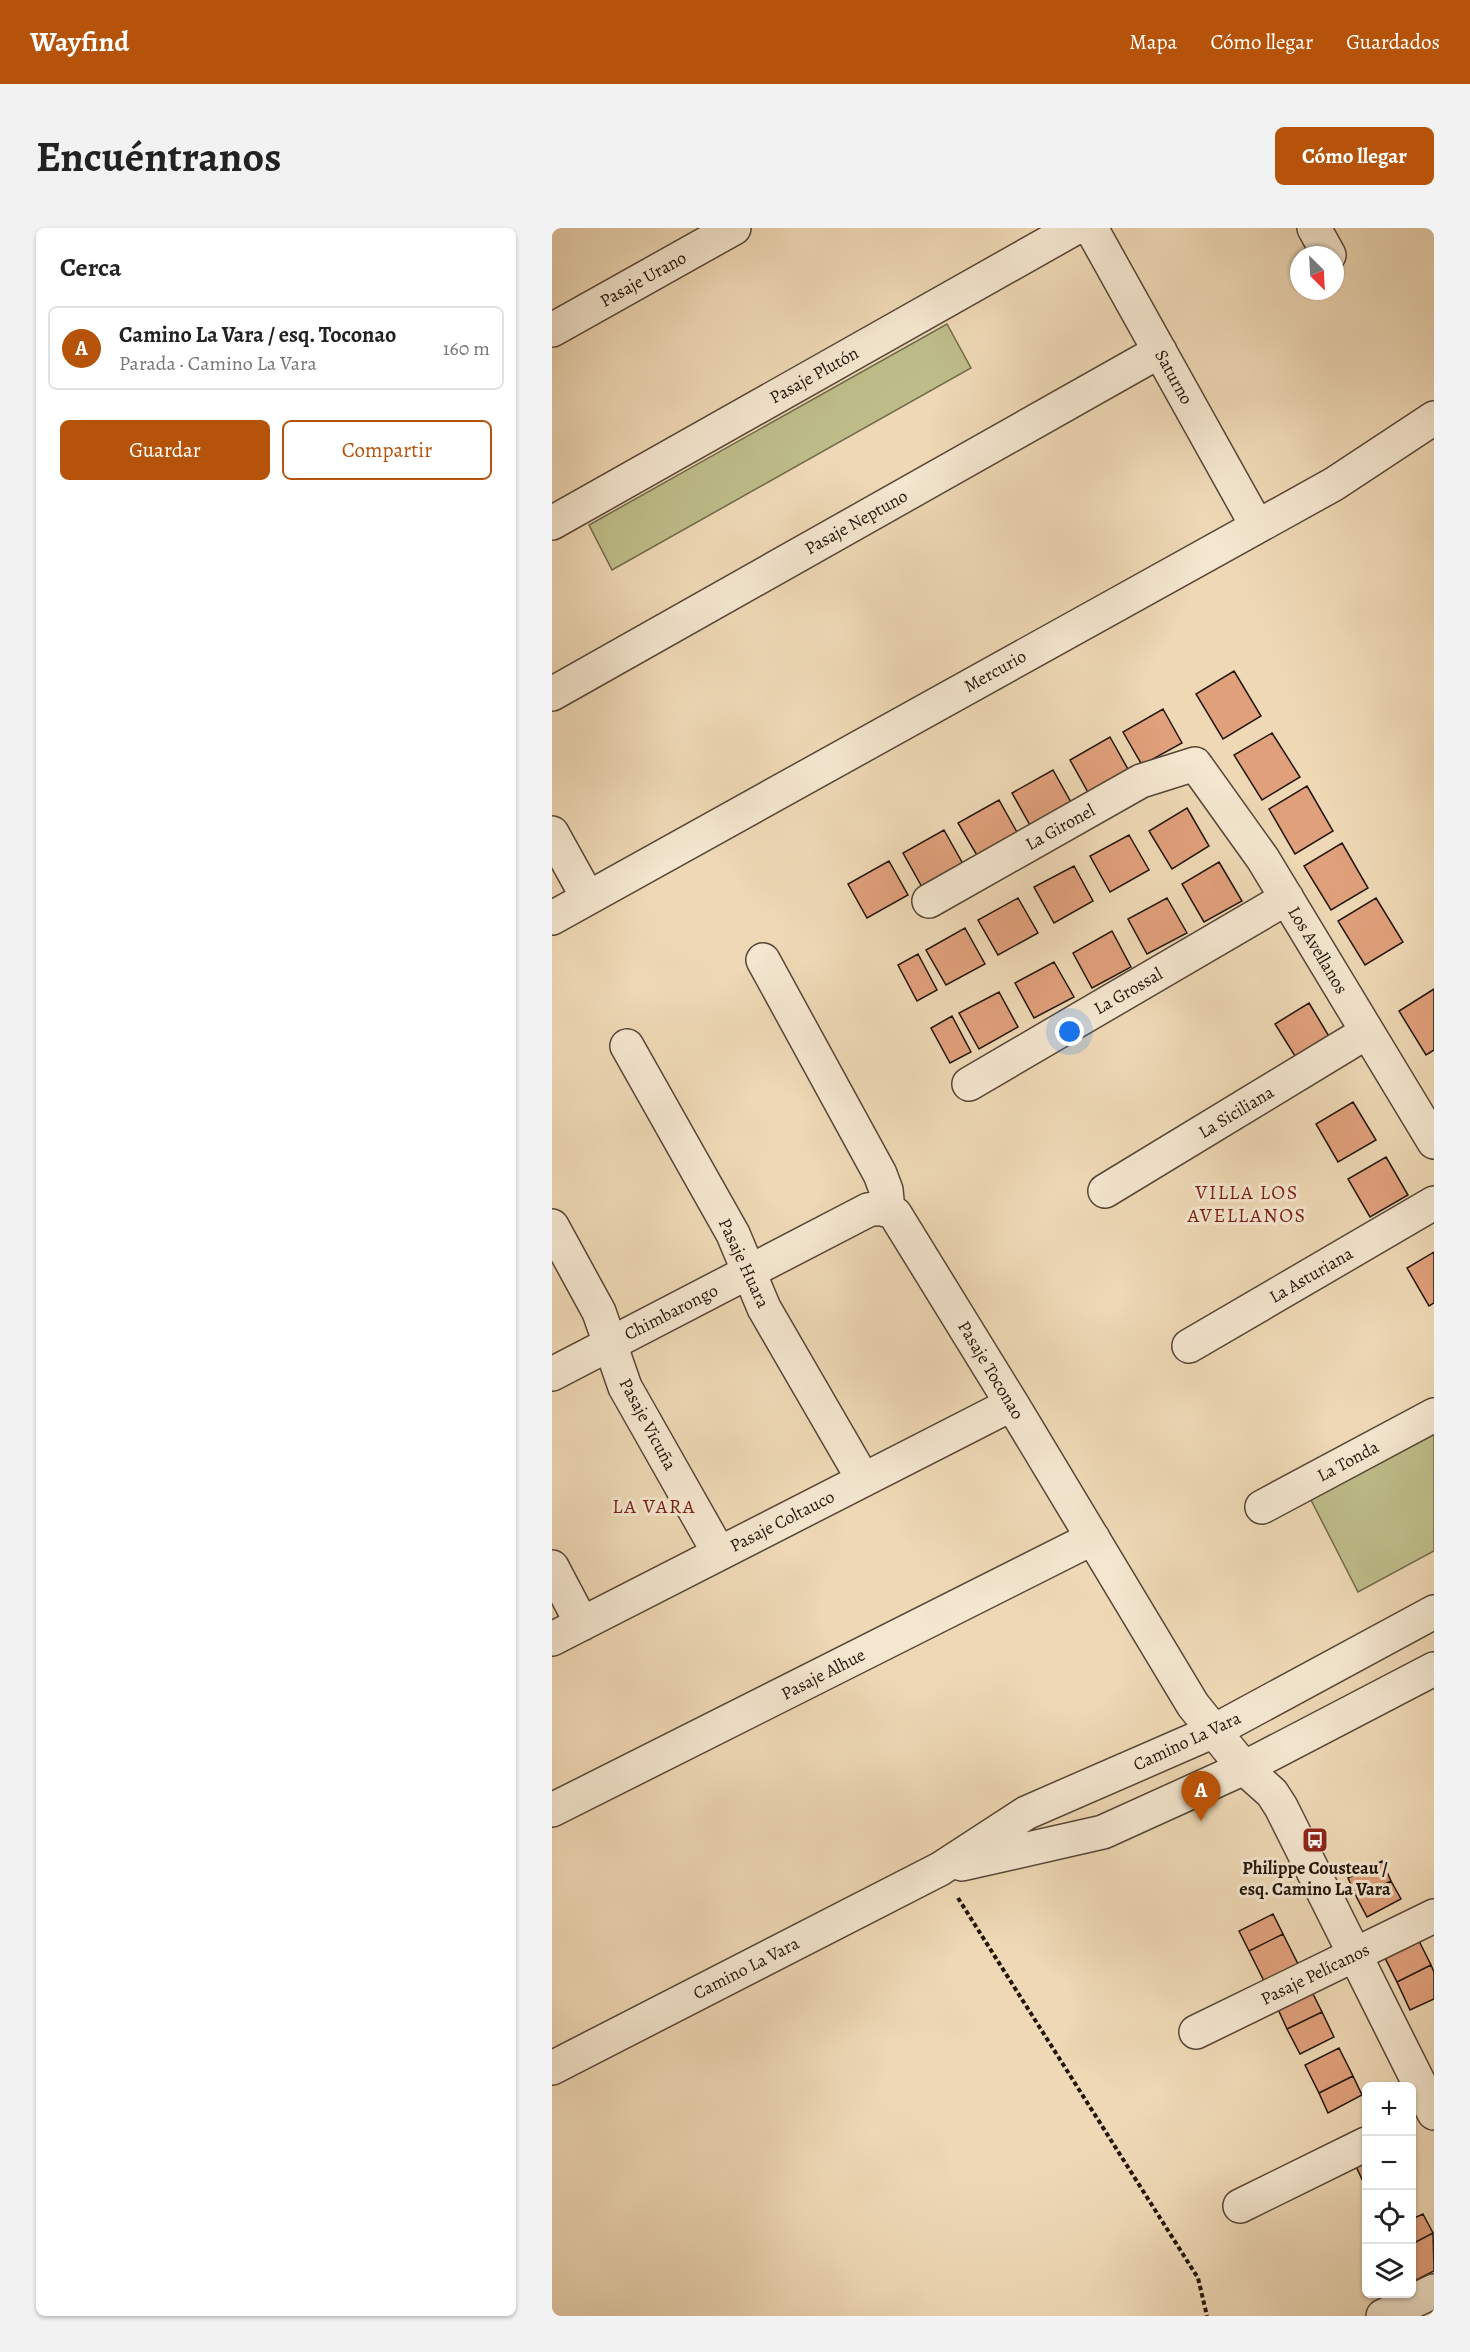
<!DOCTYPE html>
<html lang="es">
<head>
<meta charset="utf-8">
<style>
	body { margin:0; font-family:Alegreya,serif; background:#f2f2f2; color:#222 }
	.controls { position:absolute; right:18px; bottom:18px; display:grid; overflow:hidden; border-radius:9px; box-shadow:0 2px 4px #0004 }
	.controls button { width:54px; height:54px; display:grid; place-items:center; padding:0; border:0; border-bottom:2px solid #e0e0e0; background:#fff; color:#222; font:30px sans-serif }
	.compass { position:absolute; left:738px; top:18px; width:54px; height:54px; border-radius:50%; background:#fff; box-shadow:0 2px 4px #0004; rotate:156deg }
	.you { position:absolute; left:518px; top:804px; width:21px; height:21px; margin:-15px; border:4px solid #fff; border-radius:50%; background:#1a73e8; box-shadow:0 0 0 9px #1a73e833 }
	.badge { display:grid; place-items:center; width:39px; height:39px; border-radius:50%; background:#b45309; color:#fff; font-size:20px; font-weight:700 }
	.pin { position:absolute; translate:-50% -50px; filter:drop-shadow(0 2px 3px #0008) }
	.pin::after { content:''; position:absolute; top:32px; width:21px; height:18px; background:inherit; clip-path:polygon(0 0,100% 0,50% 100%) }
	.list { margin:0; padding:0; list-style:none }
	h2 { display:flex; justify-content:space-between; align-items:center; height:78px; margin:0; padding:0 24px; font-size:26px }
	h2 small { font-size:20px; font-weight:400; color:#767676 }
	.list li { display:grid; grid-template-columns:39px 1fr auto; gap:18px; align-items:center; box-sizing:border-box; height:84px; margin:0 12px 12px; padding:0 12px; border:2px solid #e0e0e0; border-radius:9px }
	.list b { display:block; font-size:22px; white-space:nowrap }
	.list p { margin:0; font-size:20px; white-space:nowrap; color:#767676 }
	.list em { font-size:20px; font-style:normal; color:#767676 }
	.actions { display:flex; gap:12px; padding:18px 24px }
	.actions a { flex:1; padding:14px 0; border:2px solid #b45309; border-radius:9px; text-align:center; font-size:21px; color:#b45309 }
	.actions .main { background:#b45309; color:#fff }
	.icon { flex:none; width:33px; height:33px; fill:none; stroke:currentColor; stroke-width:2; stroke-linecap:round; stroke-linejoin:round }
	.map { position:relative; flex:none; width:882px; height:2088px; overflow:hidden; border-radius:9px }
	header { display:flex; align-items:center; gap:36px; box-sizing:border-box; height:84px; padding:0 30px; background:#b45309; color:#fff }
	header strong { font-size:28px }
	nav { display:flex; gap:33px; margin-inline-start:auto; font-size:21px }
	.intro { display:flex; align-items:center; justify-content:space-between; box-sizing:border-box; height:144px; padding:0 36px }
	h1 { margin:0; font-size:42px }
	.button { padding:15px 27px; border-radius:9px; background:#b45309; color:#fff; font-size:21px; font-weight:700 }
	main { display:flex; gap:36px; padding:0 36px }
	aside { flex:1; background:#fff; border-radius:9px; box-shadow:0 2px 4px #0004 }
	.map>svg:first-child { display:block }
	.green { fill:#bebd8a; stroke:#706a4b; stroke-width:1.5 }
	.building { fill:#e0a07b; stroke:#23160c; stroke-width:1.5 }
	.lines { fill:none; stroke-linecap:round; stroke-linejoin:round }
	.minor-casing { stroke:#564636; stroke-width:36 }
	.path { stroke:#23160c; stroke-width:4; stroke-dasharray:4.5 3; stroke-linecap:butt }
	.minor { stroke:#f4e6cf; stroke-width:33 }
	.labels { text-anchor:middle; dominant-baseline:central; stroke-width:6; stroke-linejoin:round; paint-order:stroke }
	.street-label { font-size:18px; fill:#23160c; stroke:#f4e6cf }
	.poi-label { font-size:18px; font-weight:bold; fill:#23160c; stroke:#f4e6cf }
	.neighbourhood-label { font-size:20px; letter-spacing:1.5px; fill:#7a1f14; stroke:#f4e6cf }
</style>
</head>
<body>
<header>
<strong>Wayfind</strong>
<nav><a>Mapa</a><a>Cómo llegar</a><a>Guardados</a></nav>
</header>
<div class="intro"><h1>Encuéntranos</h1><a class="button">Cómo llegar</a></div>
<main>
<aside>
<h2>Cerca<small></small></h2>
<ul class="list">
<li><span class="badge">A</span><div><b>Camino La Vara / esq. Toconao</b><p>Parada · Camino La Vara</p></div><em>160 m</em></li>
</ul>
<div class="actions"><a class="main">Guardar</a><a>Compartir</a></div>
</aside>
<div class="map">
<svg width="882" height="2088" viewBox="0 0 882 2088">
	<rect width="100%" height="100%" fill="#eed8b5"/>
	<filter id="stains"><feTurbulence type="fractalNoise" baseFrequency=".00333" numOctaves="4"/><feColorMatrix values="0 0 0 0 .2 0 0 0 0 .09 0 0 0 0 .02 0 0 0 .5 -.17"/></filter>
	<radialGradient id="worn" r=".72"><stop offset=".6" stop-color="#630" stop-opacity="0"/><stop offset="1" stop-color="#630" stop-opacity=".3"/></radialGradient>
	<path class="green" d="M395 96 419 140 60 342 37 297Z
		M882 1204V1323L806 1364 759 1272Z"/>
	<path class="building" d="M682 443 709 488 671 511 644 466Z
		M611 481 630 515 590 537 571 504Z
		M720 505 748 549 710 572 682 527Z
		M558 509 577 543 537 566 518 532Z
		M501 542 520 576 479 599 460 565Z
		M755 558 781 603 743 626 717 581Z
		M447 572 466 606 426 629 406 595Z
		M635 580 657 618 620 641 597 603Z
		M392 602 411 636 370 659 351 625Z
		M577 607 597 642 558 664 538 628Z
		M790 615 816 660 779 682 752 638Z
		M337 633 356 667 315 690 296 656Z
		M667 634 690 673 652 694 630 656Z
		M522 638 541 673 502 695 482 659Z
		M466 670 486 705 446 727 426 692Z
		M615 670 635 705 595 726 576 691Z
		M824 670 851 714 813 737 786 693Z
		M413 700 433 736 394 757 374 722Z
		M560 703 579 739 540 760 521 725Z
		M366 726 385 762 365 773 346 737Z
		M502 734 522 769 482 790 463 755Z
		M882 761V822L874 827 847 783Z
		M447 764 466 799 427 821 407 785Z
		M757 775 781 815 748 836 723 796Z
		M400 788 419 824 398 835 379 800Z
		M801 874 824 912 786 934 764 896Z
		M834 929 856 967 818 989 796 951Z
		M882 1024V1075L877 1078 855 1040Z
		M830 1633 839 1653 805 1670 796 1650Z
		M839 1653 849 1671 815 1689 805 1670Z
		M721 1686 731 1706 697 1723 687 1703Z
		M731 1706 746 1736 712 1753 697 1723Z
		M865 1709 879 1737 845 1754 831 1726Z
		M879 1737 882 1744V1771L858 1782 845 1754Z
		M759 1762 770 1784 735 1801 725 1779Z
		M770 1784 782 1809 748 1826 735 1801Z
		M787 1820 801 1848 767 1865 753 1837Z
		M801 1848 810 1867 776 1885 767 1865Z
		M814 1928V1960L802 1934Z
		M871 1986 881 2005 860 2016V1991Z
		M881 2005 882 2043 862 2053 860 2047V2016Z"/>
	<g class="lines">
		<g class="minor-casing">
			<path id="minor" d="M539 0 705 298
				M762 0 777 27
				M0 102 182 0
				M0 295 523 0
				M0 466 608 123
				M0 605 36 670
				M377 673 589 553 643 536 711 631 882 914
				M0 690 782 256 882 190
				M211 732 328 946 334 962 336 982
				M75 818 181 1006 212 1080 311 1251
				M417 856 735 670
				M553 963 815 804
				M0 998 47 1084 73 1159 167 1325
				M637 1118 882 975
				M0 1146 316 982C326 980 333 980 343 986L460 1176 641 1477 692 1540 720 1565 729 1579 882 1885
				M710 1279 882 1187
				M0 1339 30 1396
				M0 1411 460 1176
				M0 1582 541 1310
				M410 1636 551 1604 692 1540 882 1441
				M644 1804 882 1688
				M0 1840 388 1641 474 1585 662 1503 882 1384
				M688 1978 814 1916
				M831 2088 882 2063"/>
		</g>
		<path class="path" d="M406 1670 646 2050 655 2088"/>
		<use href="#minor" class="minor"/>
	</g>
	<defs>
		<g id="bus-square" transform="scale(1.35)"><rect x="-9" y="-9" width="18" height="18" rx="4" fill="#8f2418" stroke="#f4e6cf"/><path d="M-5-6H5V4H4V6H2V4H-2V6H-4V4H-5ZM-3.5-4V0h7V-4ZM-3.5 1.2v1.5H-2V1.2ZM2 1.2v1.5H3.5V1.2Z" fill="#fff"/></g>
	</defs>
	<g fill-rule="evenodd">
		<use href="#bus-square" x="763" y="1612"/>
	</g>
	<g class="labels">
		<g class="street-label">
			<text transform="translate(91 51) rotate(-29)">Pasaje Urano</text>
			<text transform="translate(262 147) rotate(-29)">Pasaje Plutón</text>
			<text transform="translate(622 149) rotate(61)">Saturno</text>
			<text transform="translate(304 294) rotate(-29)">Pasaje Neptuno</text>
			<text transform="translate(443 443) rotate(-29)">Mercurio</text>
			<text transform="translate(508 599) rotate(-29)">La Gironel</text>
			<text transform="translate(766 722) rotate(59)">Los Avellanos</text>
			<text transform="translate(576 763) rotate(-30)">La Grossal</text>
			<text transform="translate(684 884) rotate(-31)">La Siciliana</text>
			<text transform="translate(192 1035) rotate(65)">Pasaje Huara</text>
			<text transform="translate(759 1047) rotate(-30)">La Asturiana</text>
			<text transform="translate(119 1084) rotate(-27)">Chimbarongo</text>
			<text transform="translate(439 1142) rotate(59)">Pasaje Toconao</text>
			<text transform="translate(96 1196) rotate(62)">Pasaje Vicuña</text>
			<text transform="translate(796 1233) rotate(-28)">La Tonda</text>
			<text transform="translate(230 1293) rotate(-27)">Pasaje Coltauco</text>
			<text transform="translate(271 1446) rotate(-27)">Pasaje Alhue</text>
			<text transform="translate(635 1513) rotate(-25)">Camino La Vara</text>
			<text transform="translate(194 1740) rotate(-27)">Camino La Vara</text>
			<text transform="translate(763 1746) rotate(-26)">Pasaje Pelícanos</text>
		</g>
		<g class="poi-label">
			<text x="763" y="1640">Philippe Cousteau /<tspan x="763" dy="21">esq. Camino La Vara</tspan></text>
		</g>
		<g class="neighbourhood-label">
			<text x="695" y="964">VILLA LOS<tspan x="695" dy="23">AVELLANOS</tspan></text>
			<text x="102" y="1278">LA VARA</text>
		</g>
	</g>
	<rect width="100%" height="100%" filter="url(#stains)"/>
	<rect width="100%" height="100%" fill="url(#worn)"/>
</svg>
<div class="controls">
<button>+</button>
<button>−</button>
<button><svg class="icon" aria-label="locate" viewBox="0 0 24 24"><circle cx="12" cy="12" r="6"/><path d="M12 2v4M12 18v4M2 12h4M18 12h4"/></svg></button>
<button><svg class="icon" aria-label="layers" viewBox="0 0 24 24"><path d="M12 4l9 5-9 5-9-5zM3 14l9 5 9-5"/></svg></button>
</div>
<svg class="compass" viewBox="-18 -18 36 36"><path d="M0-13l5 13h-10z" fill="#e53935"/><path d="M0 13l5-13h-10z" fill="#767676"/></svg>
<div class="you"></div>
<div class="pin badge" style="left:649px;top:1593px">A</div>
</div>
</main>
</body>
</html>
